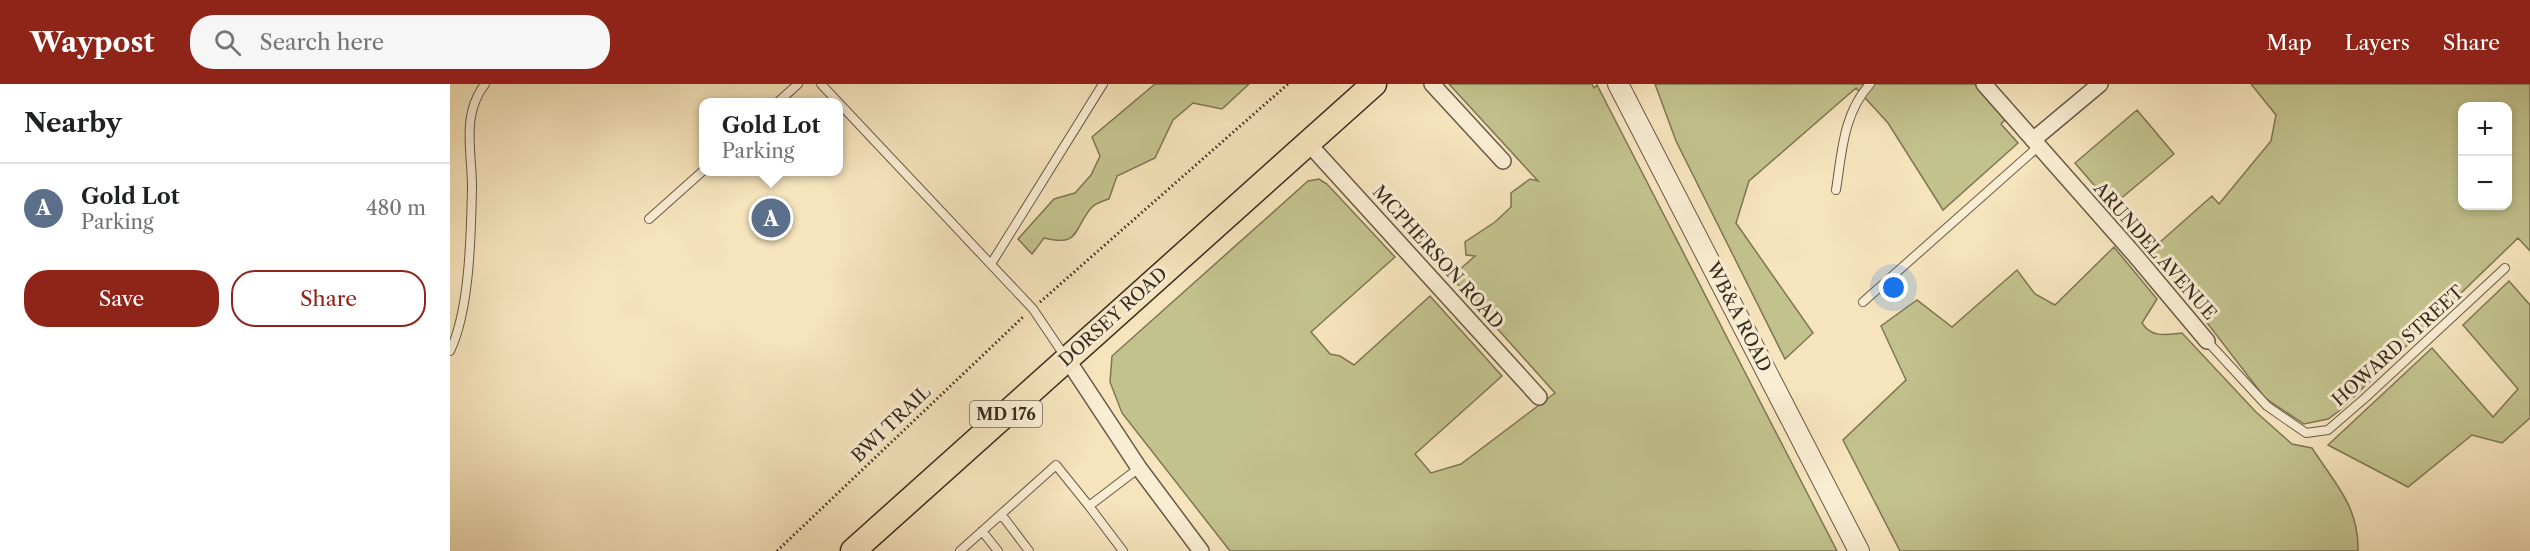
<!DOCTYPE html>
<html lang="en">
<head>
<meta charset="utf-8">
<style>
	body { margin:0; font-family:"Libre Caslon Text",serif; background:#f6f6f6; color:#202124 }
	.controls { position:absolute; right:18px; top:18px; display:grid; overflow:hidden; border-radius:12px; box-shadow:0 3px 9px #0003 }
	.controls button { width:54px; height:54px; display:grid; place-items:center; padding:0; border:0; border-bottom:2px solid #e0e0e0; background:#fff; color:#202124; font:30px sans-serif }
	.you { position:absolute; left:1444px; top:204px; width:21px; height:21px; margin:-15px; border:4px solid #fff; border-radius:50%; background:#1a73e8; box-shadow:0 0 0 9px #1a73e833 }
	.badge { display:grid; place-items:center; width:39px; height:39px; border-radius:50%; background:#8f2418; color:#fff; font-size:20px; font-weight:700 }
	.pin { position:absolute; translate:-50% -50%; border:3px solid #fff; box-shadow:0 2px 6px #0006 }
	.popup { position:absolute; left:249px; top:14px; width:144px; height:78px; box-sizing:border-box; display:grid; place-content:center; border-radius:12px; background:#fff; filter:drop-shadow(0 2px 4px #0005); font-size:20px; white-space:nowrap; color:#757577 }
	.popup b { font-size:22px; color:#202124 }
	.popup::after { content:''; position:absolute; left:50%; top:100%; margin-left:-12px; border:12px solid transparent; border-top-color:#fff }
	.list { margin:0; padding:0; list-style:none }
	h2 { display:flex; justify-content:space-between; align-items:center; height:78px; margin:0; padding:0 24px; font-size:26px }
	h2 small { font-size:20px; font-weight:400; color:#757577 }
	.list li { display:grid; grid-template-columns:39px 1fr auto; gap:18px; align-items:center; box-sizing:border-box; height:90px; padding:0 24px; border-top:2px solid #e0e0e0 }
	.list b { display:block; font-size:22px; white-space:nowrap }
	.list p { margin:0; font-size:20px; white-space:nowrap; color:#757577 }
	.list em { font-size:20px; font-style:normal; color:#757577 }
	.actions { display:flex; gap:12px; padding:18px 24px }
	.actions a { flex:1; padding:14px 0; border:2px solid #8f2418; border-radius:24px; text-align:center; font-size:21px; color:#8f2418 }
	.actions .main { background:#8f2418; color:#fff }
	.icon { flex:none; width:33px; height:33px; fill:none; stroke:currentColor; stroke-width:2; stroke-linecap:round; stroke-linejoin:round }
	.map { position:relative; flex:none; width:2080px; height:467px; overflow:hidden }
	header { display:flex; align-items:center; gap:36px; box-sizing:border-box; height:84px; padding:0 30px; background:#8f2418; color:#fff }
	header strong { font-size:28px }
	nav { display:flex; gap:33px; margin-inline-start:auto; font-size:21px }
	.search { width:420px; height:54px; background:#f6f6f6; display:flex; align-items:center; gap:15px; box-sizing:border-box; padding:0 21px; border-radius:24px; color:#757577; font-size:22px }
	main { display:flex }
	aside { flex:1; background:#fff }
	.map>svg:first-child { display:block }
	.green { fill:#c2c28d; stroke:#7e7656; stroke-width:1.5; fill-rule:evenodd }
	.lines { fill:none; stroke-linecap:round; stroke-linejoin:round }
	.service-casing { stroke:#695947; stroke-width:10 }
	.minor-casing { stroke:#695947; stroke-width:18 }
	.tertiary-casing { stroke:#695947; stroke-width:22 }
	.primary-casing { stroke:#3a2b20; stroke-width:27 }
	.path { stroke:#3a2b20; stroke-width:3; stroke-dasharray:1.5 3; stroke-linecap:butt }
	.service { stroke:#f9edd3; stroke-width:8 }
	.minor { stroke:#f9edd3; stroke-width:15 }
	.tertiary { stroke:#f9edd3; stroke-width:20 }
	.primary { stroke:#f6e4bc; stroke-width:24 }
	.labels { text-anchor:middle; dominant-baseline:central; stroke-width:6; stroke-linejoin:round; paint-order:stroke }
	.shield { fill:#f9edd3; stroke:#736556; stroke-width:1.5 }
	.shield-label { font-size:16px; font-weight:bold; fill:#3a2b20 }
	.street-label { font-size:18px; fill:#3a2b20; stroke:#f9edd3 }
</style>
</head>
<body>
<header>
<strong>Waypost</strong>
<div class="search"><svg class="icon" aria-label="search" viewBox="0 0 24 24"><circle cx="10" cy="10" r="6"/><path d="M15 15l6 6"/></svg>Search here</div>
<nav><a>Map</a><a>Layers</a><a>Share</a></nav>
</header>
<main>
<aside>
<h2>Nearby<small></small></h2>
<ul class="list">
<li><span class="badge" style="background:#5c6f8a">A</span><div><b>Gold Lot</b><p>Parking</p></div><em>480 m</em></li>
</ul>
<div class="actions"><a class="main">Save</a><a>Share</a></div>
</aside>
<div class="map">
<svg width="2080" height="467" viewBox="0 0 2080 467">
	<rect width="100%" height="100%" fill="#f6e4bc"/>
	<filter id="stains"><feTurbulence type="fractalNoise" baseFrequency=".00333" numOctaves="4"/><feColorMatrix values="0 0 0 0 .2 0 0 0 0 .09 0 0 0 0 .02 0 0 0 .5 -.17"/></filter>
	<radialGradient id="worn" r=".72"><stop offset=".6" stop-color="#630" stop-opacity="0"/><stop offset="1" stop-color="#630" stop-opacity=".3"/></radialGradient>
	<path class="green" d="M705 0H799L772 25 743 19 723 36 705 74 667 92 659 115C653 117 645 119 641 124 623 146 630 163 594 154L582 170 568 155 604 115 625 109 641 91 650 72 642 53Z
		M999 0H1142L1144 4 1147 1 1387 467H780L672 329 660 298 662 272 858 97 869 95 877 100 945 173 861 248 880 270 890 272 904 281 980 212 1052 292 965 370 981 389 1011 380 1105 309 1001 193 1025 172 1016 171 1015 158 1045 138 1061 123V109L1080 95 1088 97Z
		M1205 0H1525L1555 36 1551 40 1568 59 1493 126 1438 39 1406 4 1299 97 1286 139 1363 249 1335 275 1226 57Z
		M1801 0H2080V167L2068 154 1889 327 1878 335 1854 340 1815 314 1701 166 1762 112 1769 120 1821 57 1826 31ZM2012 22H2058V122H2012Z
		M1687 26 1724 70 1662 122 1625 79Z
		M1664 163 1707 215 1692 239C1702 254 1715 251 1732 249L1806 328 1842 360 1862 364C1885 400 1909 422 1908 467H1450L1393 356 1456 296 1431 242 1467 216 1502 243 1567 186 1585 210 1605 221Z
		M2059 197 2080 221V334L2052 359 2022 351 1958 403 1878 361 1982 264 2043 333 2068 305 2013 241Z"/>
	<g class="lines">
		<g class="service-casing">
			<path id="service" d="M371 0 583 225 616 274
				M328 18 348 0
				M1386 106C1392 68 1393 30 1420 0
				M199 135 254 86
				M541 180 653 0
				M1413 218 1589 62
				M1757 257 1817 322 1856 349 1878 346 1915 314 2055 184
				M0 267C20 226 21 149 22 103 22 67 11 31 35 0
				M551 430 579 467
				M532 447 548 467
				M510 467 606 381 639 422
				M673 467 639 422 689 384"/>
		</g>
		<g class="minor-casing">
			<path id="minor" d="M982 0 1053 77
				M1534 0 1684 170 1757 257
				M1583 56 1650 0
				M858 59 1089 313
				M617 275 689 384 751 467"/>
		</g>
		<g class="tertiary-casing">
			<path id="tertiary" d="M1168 0 1409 467"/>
		</g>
		<g class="primary-casing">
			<path id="primary" d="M403 467 924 0"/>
		</g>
		<path class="path" d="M590 218 838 0
			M327 467 574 232"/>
		<use href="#service" class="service"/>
		<use href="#minor" class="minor"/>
		<use href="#tertiary" class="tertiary"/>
		<use href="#primary" class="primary"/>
	</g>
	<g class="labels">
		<rect class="shield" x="520" y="317" width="72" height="26" rx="4.5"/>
		<g class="shield-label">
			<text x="556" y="330">MD 176</text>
		</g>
		<g class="street-label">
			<text transform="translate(1705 167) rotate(49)">ARUNDEL AVENUE</text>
			<text transform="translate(988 173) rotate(48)">MCPHERSON ROAD</text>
			<text transform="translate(663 233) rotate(-42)">DORSEY ROAD</text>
			<text transform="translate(1289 233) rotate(63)">WB&amp;A ROAD</text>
			<text transform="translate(1948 262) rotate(-42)">HOWARD STREET</text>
			<text transform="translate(441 340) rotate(-44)">BWI TRAIL</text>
		</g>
	</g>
	<rect width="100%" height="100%" filter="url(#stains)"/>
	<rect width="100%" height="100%" fill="url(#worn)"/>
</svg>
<div class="controls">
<button>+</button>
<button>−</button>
</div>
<div class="you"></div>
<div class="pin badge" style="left:321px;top:134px;background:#5c6f8a">A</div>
<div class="popup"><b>Gold Lot</b>Parking</div>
</div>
</main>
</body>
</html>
